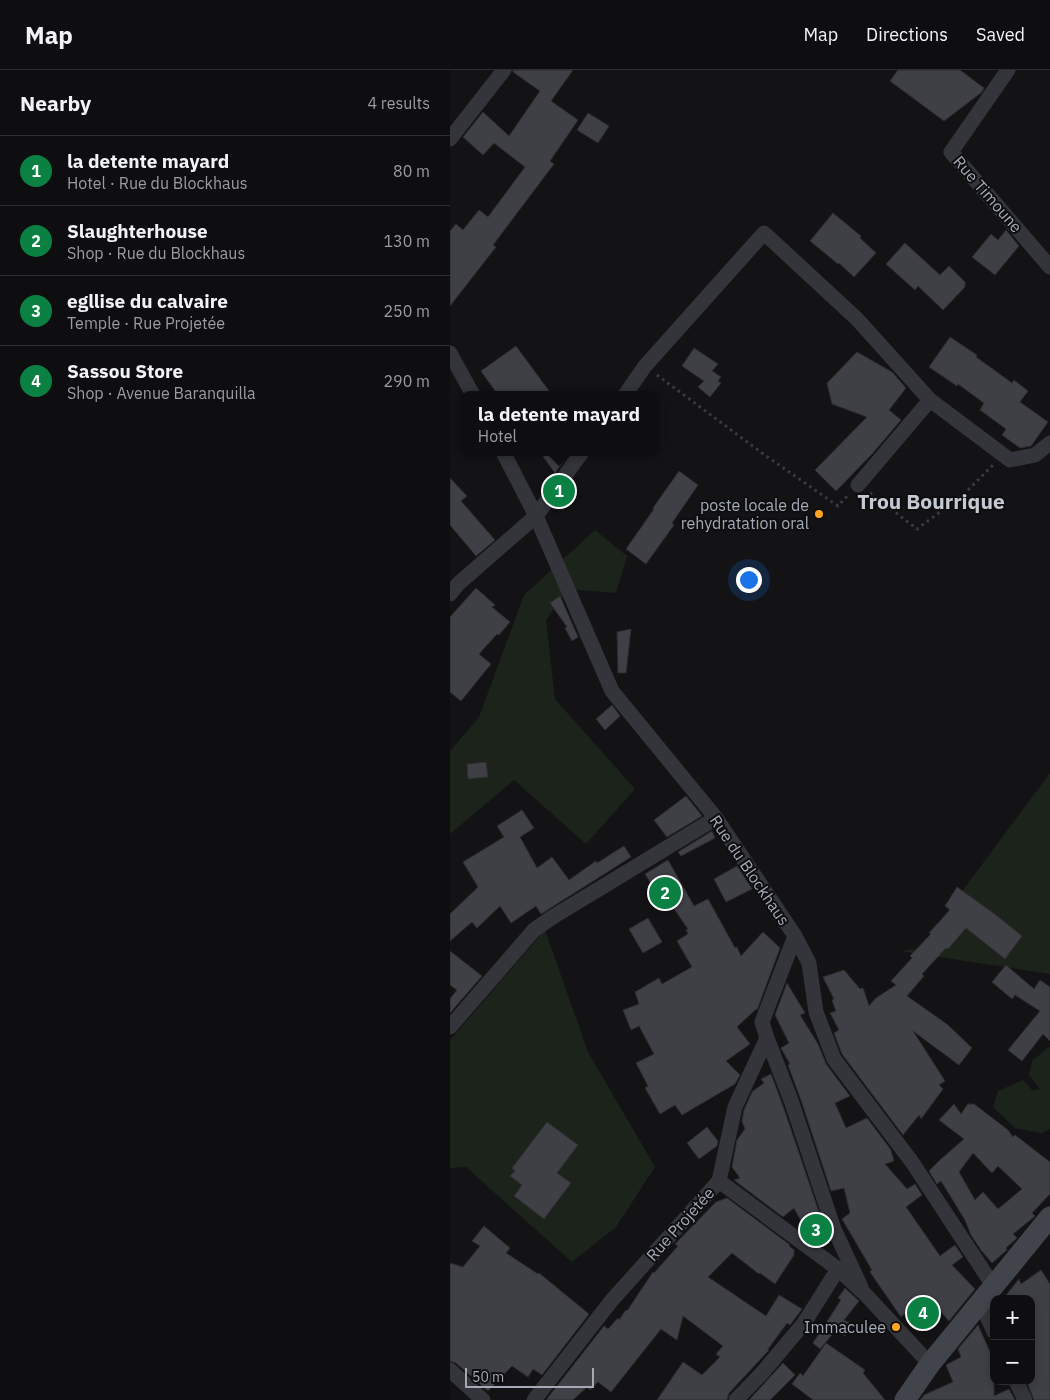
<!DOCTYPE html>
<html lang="en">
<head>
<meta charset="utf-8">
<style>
	body { margin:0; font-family:"IBM Plex Sans",sans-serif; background:#1c1c1e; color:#f1f3f6 }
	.controls { position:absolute; right:15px; bottom:15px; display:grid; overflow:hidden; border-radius:10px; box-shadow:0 2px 8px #0003 }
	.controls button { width:45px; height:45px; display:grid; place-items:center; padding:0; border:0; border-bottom:1px solid #2e2e30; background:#0e0e10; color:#f1f3f6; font:25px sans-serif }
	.scale { position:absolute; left:15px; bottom:12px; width:129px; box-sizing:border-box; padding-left:5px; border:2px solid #a3aab6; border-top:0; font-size:14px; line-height:18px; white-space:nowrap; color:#a3aab6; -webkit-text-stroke:4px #0e0e10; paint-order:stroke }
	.you { position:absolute; left:298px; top:509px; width:18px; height:18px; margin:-12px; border:4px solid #fff; border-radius:50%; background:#1a73e8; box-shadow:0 0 0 8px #1a73e833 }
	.badge { display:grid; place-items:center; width:32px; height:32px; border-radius:50%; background:#0b8043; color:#fff; font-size:16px; font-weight:700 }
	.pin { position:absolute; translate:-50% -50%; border:2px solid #fff; box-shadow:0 1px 5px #0006 }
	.popup { position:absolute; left:10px; top:321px; width:198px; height:65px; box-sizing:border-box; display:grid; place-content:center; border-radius:10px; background:#0e0e10; filter:drop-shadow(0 1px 4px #0005); font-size:16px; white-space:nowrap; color:#9b9c9f }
	.popup b { font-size:19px; color:#f1f3f6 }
	.popup::after { content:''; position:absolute; left:50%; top:100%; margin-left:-10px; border:10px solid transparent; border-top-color:#0e0e10 }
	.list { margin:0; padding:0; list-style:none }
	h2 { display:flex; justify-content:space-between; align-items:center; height:65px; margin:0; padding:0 20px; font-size:21px }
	h2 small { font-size:16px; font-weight:400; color:#9b9c9f }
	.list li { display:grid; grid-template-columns:32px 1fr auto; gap:15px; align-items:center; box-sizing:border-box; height:70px; padding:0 20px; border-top:1px solid #2e2e30 }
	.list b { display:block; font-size:19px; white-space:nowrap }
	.list p { margin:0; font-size:16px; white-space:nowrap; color:#9b9c9f }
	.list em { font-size:16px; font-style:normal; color:#9b9c9f }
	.map { position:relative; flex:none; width:600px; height:1330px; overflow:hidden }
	header { display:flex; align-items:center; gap:30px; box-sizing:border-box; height:70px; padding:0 25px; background:#0e0e10; border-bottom:1px solid #2e2e30 }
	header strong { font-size:24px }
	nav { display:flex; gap:28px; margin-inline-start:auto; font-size:18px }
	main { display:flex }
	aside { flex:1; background:#0e0e10 }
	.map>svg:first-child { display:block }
	.green { fill:#1b231b }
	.building { fill:#3f4045; stroke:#2d2d31; fill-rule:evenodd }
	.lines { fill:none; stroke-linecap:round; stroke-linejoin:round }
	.path { stroke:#393c41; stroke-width:3; stroke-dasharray:2.5 4; stroke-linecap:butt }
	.street { stroke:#33353a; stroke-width:15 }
	.secondary { stroke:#41444a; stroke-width:21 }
	.poi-dot { fill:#ffa420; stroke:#0e0e10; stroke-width:2 }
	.labels { text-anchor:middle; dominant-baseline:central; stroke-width:4; stroke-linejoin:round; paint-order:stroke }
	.street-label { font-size:16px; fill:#a3aab6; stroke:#0e0e10 }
	.poi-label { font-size:16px; fill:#a3aab6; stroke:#0e0e10; text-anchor:end }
	.district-label { font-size:21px; font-weight:bold; fill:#c4c9d2; stroke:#0e0e10 }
</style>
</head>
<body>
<header>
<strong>Map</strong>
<nav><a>Map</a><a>Directions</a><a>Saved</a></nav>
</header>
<main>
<aside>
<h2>Nearby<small>4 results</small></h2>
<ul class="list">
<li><span class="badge">1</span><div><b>la detente mayard</b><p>Hotel · Rue du Blockhaus</p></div><em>80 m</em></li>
<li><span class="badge">2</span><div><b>Slaughterhouse</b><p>Shop · Rue du Blockhaus</p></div><em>130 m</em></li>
<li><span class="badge">3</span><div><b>egllise du calvaire</b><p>Temple · Rue Projetée</p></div><em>250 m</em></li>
<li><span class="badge">4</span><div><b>Sassou Store</b><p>Shop · Avenue Baranquilla</p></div><em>290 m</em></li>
</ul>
</aside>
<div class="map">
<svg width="600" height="1330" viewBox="0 0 600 1330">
	<rect width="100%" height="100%" fill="#131315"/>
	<path class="green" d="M145 460 177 486 166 523 117 519 96 550 105 629 185 719 136 774 64 710 0 764V681L29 647 74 525Z
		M600 703V904L450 881 469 879Z
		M95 860 138 982 205 1097 166 1157 122 1192 16 1097 0 1098V970Z
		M600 976V1059L592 1063 565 1058 543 1037 548 1021 573 1010 583 1021 590 1019 579 1005 582 991Z"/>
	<path class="building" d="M63 0H123L101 31 128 50 100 91 104 94 43 175 46 177 0 236V161L6 154 13 160 29 140 38 147 75 97 44 73 33 85 13 67 33 42 59 66 90 21 63 2Z
		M448 0H510L534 18 532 22 494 51 440 11Z
		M138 43 159 56 148 73 127 60Z
		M383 143 411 166 410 168 426 183 404 207 389 193 388 194 360 171Z
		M556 160 569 176 545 205 522 187 541 164 548 170Z
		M455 173 490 205 499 196 515 212V217L493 240 468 216 465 220 436 194Z
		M500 267 527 285 526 287 562 313 564 310 578 321 570 332 598 352 581 376 570 378 552 365 556 359 530 340 534 333 508 314 507 316 479 297Z
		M66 276 102 325H48L31 301Z
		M244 278 268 294 262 301 271 307 268 311 271 313 260 327 248 317 254 311 232 296Z
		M407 282 442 302 456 318 439 340 451 350 422 384 386 421 365 400 417 347 382 334 377 313Z
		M90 382H120L105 403Z
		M229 401 248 415 222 453 224 455 196 494 176 479 204 439 203 438Z
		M0 408 17 426 11 431 45 470 26 486 0 455Z
		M26 518 45 535 42 537 60 552 49 565 47 564 29 584 41 594 11 631 0 622V547Z
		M110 526 128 567 122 571 115 558 117 557 100 533Z
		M181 559 176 603H168L167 562Z
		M162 635 170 646 155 660 146 649Z
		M36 692 38 707 18 709 17 694Z
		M236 726 252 746 217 767 204 750Z
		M72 740 84 758 70 767 87 798 102 787 119 810 146 791 147 793 174 776 181 787 91 844 86 836 61 853 50 836 27 858 22 852 0 871V844L28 817 13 792 54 767 47 756Z
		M262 761 265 768 231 786 228 782Z
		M218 790 244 836 258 829 285 878 287 877 291 886 313 862 330 878 307 940 306 939 287 957 300 974 276 991 290 1005 285 1014 232 1045 225 1035 210 1044 195 1018 198 1016 186 993 204 984 189 956 181 960 173 940 189 934 185 922 209 908 212 914 242 897 227 871 238 864 236 860 238 859 220 833 215 837 195 804Z
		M287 796 302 819 276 832 264 809Z
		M507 817 546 845 572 866 555 889 516 858 498 879 496 878 472 904 474 906 457 926 498 955 522 978 509 995 463 961 495 1011 489 1015 493 1019 471 1049 469 1045 453 1065 392 984 384 963 389 960 380 943 386 941 382 930 384 929 373 907 394 900 410 919 413 918 419 936 426 928 446 915 441 911 462 888 460 886 481 864 479 863 500 840 495 836Z
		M198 848 212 872 193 883 179 859Z
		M0 881 32 906 0 943V929L7 920 0 915Z
		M556 895 584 919 590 910 600 917V971L593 964 572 991 558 980 590 941 565 925 562 929 542 912Z
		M337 913 355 943 350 945 368 974 376 994 400 1026 385 1033 396 1058 417 1048 441 1080V1081L444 1091 435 1094 457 1119 465 1114 472 1125 456 1137 490 1186 505 1175 513 1187 502 1195 525 1219 499 1251 476 1225 451 1247 420 1202 422 1200 392 1149 400 1143 394 1118 381 1121 351 1030 338 995 340 994 331 978 339 973 325 945Z
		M321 1004 333 1036 374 1157 359 1166 344 1138 333 1147 284 1110 290 1108 282 1097 287 1070 295 1059 292 1051 294 1040 302 1022 314 1013 311 1009Z
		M504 1034 511 1044 518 1034H524L558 1060 563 1067 565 1065 600 1092V1124L582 1143 585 1146 584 1147 563 1164 567 1168 556 1178 557 1180 542 1193 531 1180 521 1165 515 1150 491 1111 487 1114 479 1101 490 1090 514 1069 489 1050ZM523 1083 542 1103 548 1096 572 1119 548 1139 533 1122 525 1130 509 1102Z
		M97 1052 128 1075 107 1103 121 1113 94 1149 64 1126 72 1115 60 1106 65 1101 62 1098Z
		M257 1057 268 1071 267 1076 249 1089 237 1073Z
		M277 1128 340 1175 339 1176 344 1180V1185L325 1214 310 1203 309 1204 282 1183 258 1207 316 1246 329 1225 352 1239 340 1255 337 1253 318 1279 319 1280 279 1323 277 1330H207L233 1292 252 1305 270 1287 266 1284 273 1276 233 1246 227 1270 211 1259 161 1322 148 1312 140 1320 137 1317 123 1330H96L154 1256 158 1259 168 1248 169 1250 176 1240 177 1241 203 1202 204 1203 228 1176 225 1174 266 1132Z
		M34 1156 60 1178 56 1183 88 1204 89 1203 139 1244 92 1305 83 1299 78 1307 62 1296 38 1321 6 1293 0 1291V1193L13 1197 30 1176 22 1171Z
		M591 1200 600 1214V1330H584L577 1312 581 1311V1229H550L557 1224 569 1209 571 1214Z
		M395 1218 409 1231 394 1250 402 1254 395 1266 386 1260 370 1279 363 1273 391 1230 388 1228Z
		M528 1255 544 1291V1326L559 1319 565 1330H470L474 1325 503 1312 496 1295 511 1287 508 1279Z
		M376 1273 415 1300 413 1303 435 1330H363L342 1314 350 1303 353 1306Z
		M333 1293 345 1305 320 1330H299Z"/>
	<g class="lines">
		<path class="path" d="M207 305 312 383 388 436 398 425
			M420 423 467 459 513 425 543 395"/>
		<path class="street" d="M558 0 501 82 600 197
			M0 69 54 0
			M0 283 23 325
			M175 325 195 296 314 163 407 249 480 330 560 390 585 385 600 373
			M53 382 86 446 162 621 266 748 345 866 359 893 366 942 384 989 462 1092 544 1217
			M408 415 480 330
			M0 524 8 514 86 446 132 382
			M0 957 84 860 101 848 266 748
			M317 968 342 1033 384 1159 411 1217
			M269 1111 388 1199 415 1224 480 1294
			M531 1233 544 1262
			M0 1300 33 1330
			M566 1311 575 1330
			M84 1330 162 1230 269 1111 285 1037 317 968 312 952 345 866
			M286 1330 313 1302 354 1253 388 1199"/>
		<path class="secondary" d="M455 1330 480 1294 600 1147"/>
	</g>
	<g class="poi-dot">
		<circle cx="369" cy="444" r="5"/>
		<circle cx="446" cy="1257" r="5"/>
	</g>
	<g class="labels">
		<g class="street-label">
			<text transform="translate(538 124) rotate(49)">Rue Timoune</text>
			<text transform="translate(300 800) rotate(56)">Rue du Blockhaus</text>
			<text transform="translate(230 1154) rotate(-48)">Rue Projetée</text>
		</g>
		<g class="poi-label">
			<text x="359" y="435">poste locale de<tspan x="359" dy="18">rehydratation oral</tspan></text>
			<text x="436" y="1257">Immaculee</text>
		</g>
		<g class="district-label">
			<text x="481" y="431">Trou Bourrique</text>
		</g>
	</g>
</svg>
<div class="controls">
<button>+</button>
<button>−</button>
</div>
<div class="scale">50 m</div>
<div class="you"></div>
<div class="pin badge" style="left:109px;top:421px">1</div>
<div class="popup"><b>la detente mayard</b>Hotel</div>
<div class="pin badge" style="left:215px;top:823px">2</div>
<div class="pin badge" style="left:366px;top:1160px">3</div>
<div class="pin badge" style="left:473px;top:1243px">4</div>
</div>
</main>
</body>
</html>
